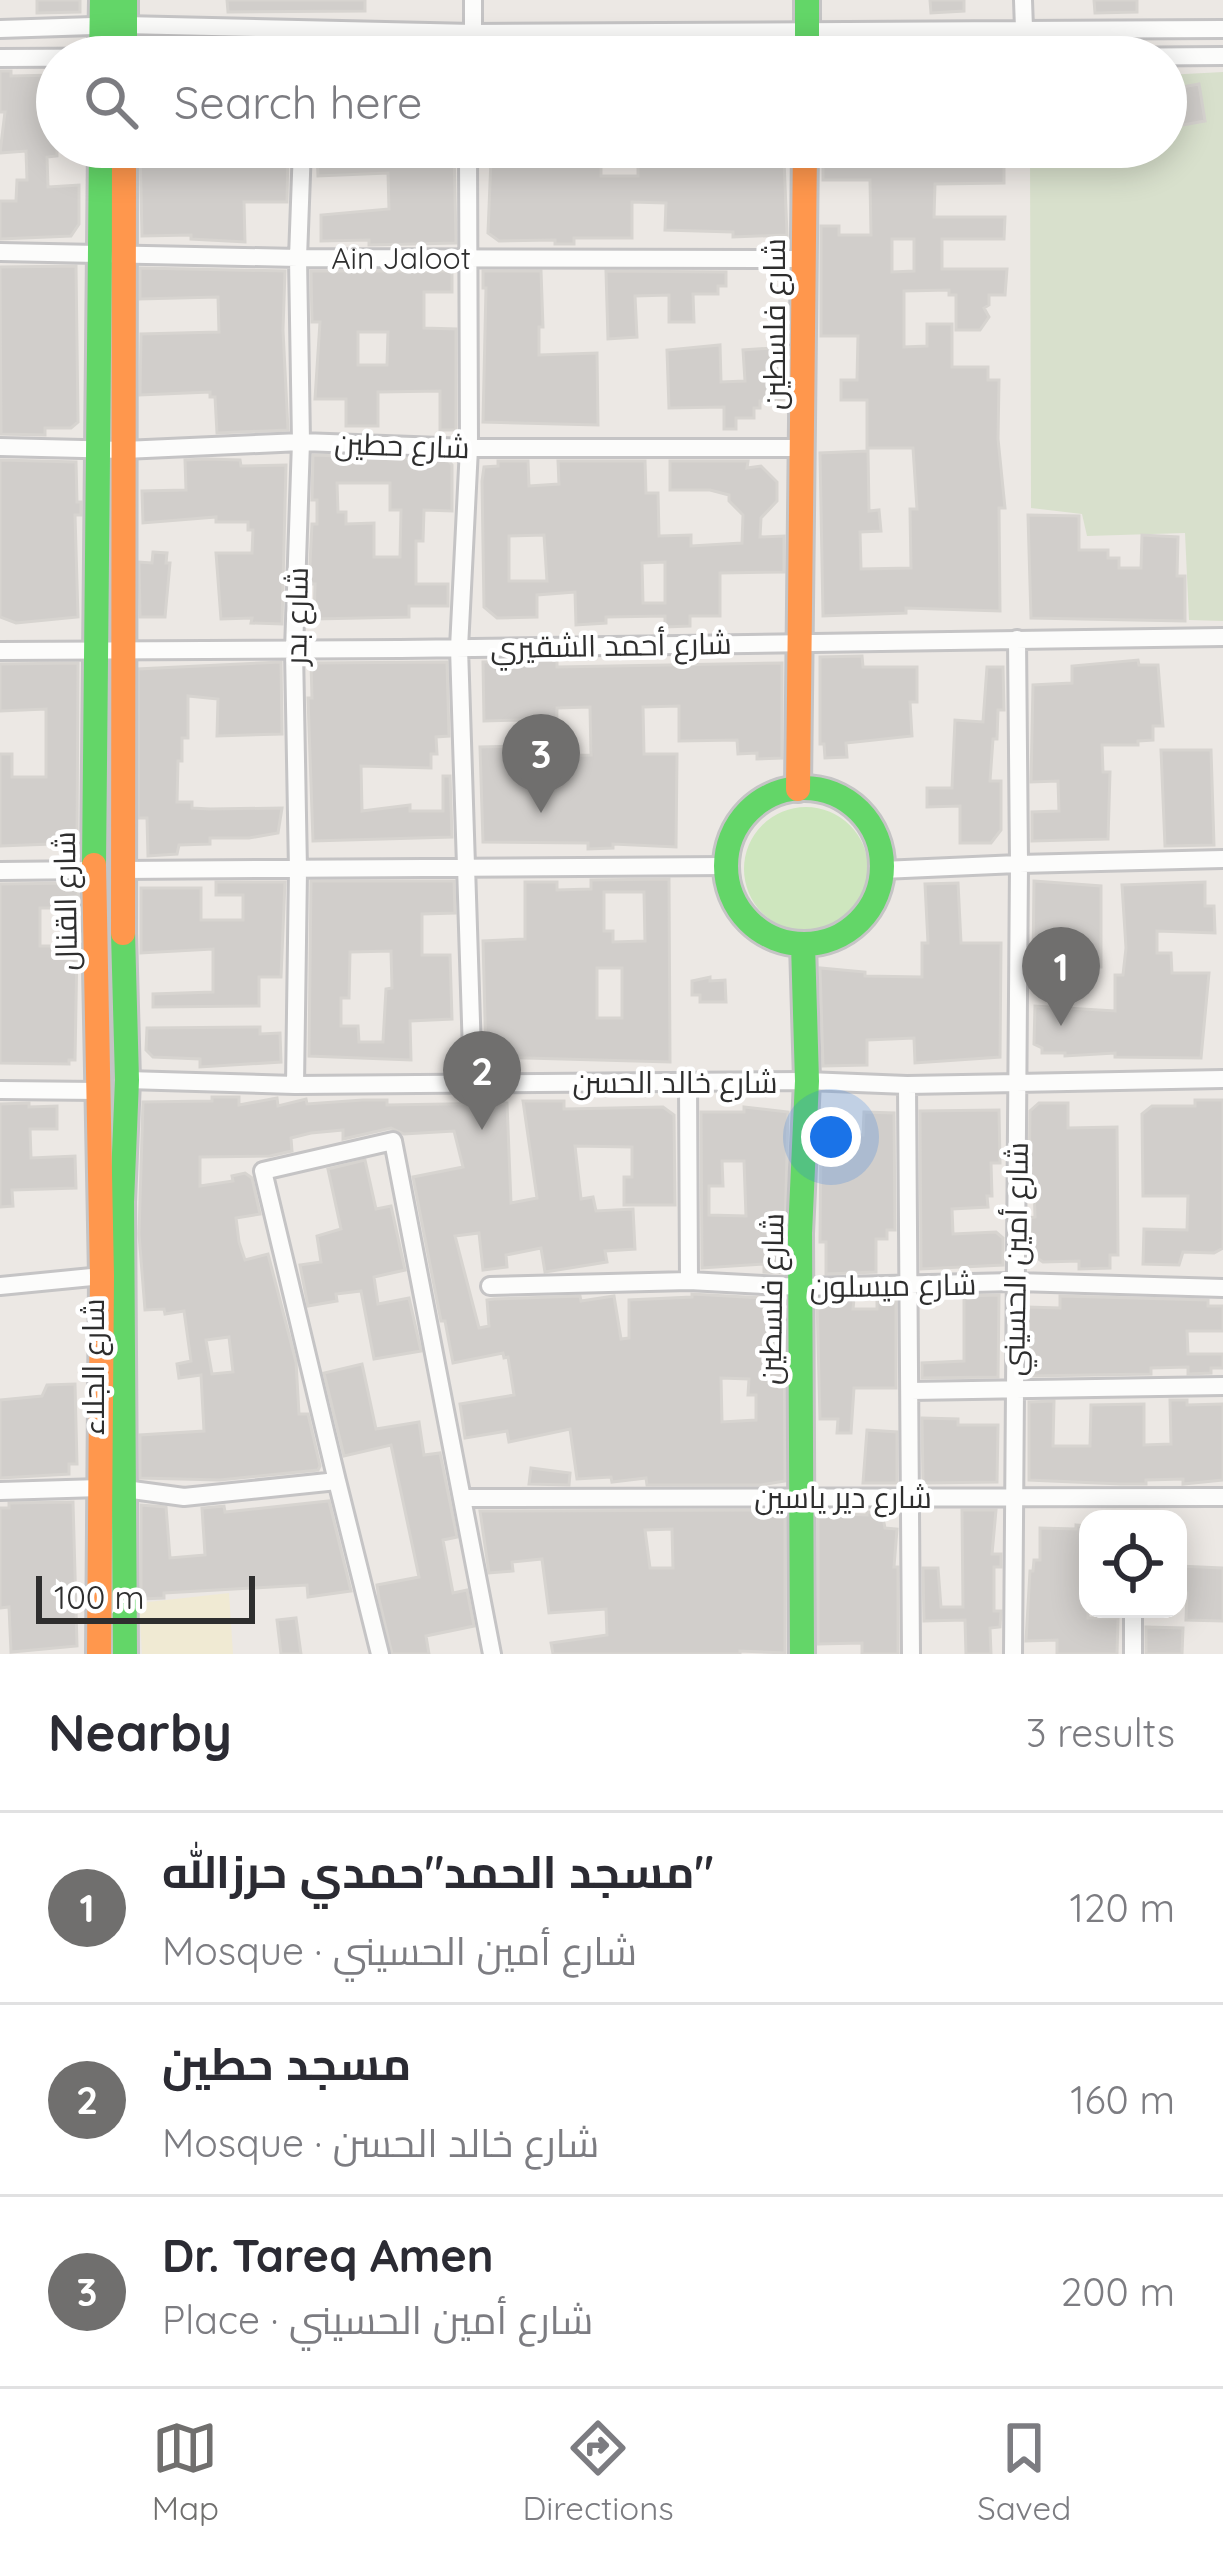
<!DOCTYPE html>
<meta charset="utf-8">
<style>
:root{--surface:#fff;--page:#f7f7f7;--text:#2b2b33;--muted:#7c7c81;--line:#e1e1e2;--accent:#706f6e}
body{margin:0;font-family:Quicksand,Cairo,sans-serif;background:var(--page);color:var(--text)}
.controls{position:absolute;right:36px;bottom:36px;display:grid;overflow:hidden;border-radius:24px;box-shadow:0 6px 30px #0003}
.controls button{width:108px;height:108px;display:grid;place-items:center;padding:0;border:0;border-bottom:3px solid var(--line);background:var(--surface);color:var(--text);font:60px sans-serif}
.scale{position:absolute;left:36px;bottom:30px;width:219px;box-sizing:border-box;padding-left:12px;border:6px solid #2e2e2e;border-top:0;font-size:33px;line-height:42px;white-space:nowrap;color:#2e2e2e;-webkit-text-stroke:9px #fff;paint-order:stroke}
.you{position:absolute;left:831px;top:1137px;width:42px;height:42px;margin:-30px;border:9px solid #fff;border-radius:50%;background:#1a73e8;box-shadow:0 0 0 18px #1a73e833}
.badge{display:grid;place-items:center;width:78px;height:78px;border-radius:50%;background:var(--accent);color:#fff;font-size:39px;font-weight:700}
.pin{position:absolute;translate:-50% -99px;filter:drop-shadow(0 3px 6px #0008)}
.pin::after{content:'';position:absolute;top:63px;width:42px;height:36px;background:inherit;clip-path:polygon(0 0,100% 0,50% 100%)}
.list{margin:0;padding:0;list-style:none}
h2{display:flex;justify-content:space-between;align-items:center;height:156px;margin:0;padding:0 48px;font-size:51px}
h2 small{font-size:39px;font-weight:400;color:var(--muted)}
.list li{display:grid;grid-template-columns:78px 1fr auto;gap:36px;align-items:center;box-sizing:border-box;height:192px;padding:0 48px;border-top:3px solid var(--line)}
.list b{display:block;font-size:45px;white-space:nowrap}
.list p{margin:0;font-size:39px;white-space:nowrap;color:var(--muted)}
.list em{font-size:39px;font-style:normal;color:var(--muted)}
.icon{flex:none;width:66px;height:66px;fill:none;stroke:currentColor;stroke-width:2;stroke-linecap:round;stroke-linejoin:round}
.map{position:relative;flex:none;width:1223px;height:1654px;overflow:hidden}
.search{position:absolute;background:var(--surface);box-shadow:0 6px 30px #0003;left:36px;right:36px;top:36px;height:132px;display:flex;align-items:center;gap:30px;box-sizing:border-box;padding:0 42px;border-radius:66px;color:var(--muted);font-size:45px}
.sheet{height:732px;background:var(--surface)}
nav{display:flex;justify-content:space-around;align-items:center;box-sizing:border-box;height:168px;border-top:3px solid var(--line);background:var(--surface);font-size:33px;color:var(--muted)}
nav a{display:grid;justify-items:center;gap:6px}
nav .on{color:var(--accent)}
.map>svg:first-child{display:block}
.green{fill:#cee6be}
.sand{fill:#f0ead3}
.cemetery{fill:#d8e0cc}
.building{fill:#d1cecb;stroke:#d7d4d0;stroke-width:3;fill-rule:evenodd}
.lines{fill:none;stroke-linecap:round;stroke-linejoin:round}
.street-casing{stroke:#c5c4c5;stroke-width:22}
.fast-casing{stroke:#c5c4c5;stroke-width:30}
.slow-casing{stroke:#c5c4c5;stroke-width:30}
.street{stroke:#fcfcfb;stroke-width:16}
.fast{stroke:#63d668;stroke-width:24}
.slow{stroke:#ff974d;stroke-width:24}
.labels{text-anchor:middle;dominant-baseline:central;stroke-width:9;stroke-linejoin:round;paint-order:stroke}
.street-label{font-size:30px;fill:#2e2e2e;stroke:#fff}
</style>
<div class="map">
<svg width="1223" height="1654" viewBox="0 0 1223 1654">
<rect width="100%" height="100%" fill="#ece8e4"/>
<path class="green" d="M543 147H665V159L543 157Z
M744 869a62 62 0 1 1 124 0a62 62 0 1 1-124 0Z"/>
<path class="sand" d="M229 1593 233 1654H142L139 1603Z"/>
<path class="cemetery" d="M1223 72V621L1189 620 1185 533 1087 536 1082 514 1031 508 1030 147H1166V75Z"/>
<path class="building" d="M37 0H80V12L37 13Z
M227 0H365V11L228 12Z
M930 0H964V11L931 13Z
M1094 0H1137V12L1095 13Z
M0 71H11V76L57 75V156L47 157 48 187 79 185V224L71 236 0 239V201H16L17 180H27L26 151 0 153 5 112H0Z
M1199 84 1205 121 1166 128V90Z
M140 147H288L287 202H244L245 242 191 239V235L142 236Z
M388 147H454L456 243 369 245V240L321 241V215L389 209 388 173 318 176 317 153 388 150Z
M486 147H540V161L601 160V176H638V161L668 162 670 147H685V158H732V147H778V159H784L787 235 733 237V232L665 230 666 203 632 202V238H574V244H555V240L499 241 488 233 491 159H486Z
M823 147H1004V183L935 184 934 217H1005L1004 239H942V269H1007L1005 295H989V305L984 308 989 317 980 330H956V295H949V290L904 291V347L927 346V324H952V367H988V380H999L998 439 1005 508H999L1000 611 906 608V613L823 616 820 453 868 451 869 511 879 510 881 531 860 532 861 569 911 568 910 509H917L913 448H867V400H841V380H857L858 336H821V226H839V235H871L870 180H823ZM892 239H914V271L892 272Z
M76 266 78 422 71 428H45V435L1 434 0 267Z
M140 268 285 271 283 330 288 430 217 433 215 397H210V392L140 395 141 334 219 332 218 297 140 299Z
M311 271H452V292H424V328L456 329V430H440V391L378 392V426H346V399H315L320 322H312ZM358 332H388L387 365H358Z
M483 271H541L543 327H539V355L597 353 598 425 483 422 486 288H483Z
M606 271 726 272V286H718V294H693L694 322H669V295L635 296 637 337 608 339Z
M720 345 721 382 745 381 743 350 786 347V399L760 401V408H754V418H736V429H724V407L669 408 667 350Z
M313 455 448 460 452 465V511L424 510 423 541H416V584H448V606H409V617L314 619 315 584H309L312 524H317V500H312ZM337 483H390V510H401L400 557H374V523L346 524V512H338Z
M207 459 240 460 241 466 286 465 282 624 251 623 252 618 221 619 216 553H252L253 530H248V522H216V517L143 523 142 491 186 490 185 460Z
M0 460 76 462 77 502H81V515H75L78 617 16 623 0 617Z
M498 461H528L529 486 559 484 558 461H645L646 493H658L659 536 691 535V546L742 543 743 515 729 501V495L710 490H670V461H748L747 468 761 466 777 482V501L761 518 760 537 784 536V572L720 573V616H690V626L665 627V616L606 617V623L576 625 575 592 537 595V617L497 618 484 607 482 481 484 467 498 466ZM544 535 547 581H509V536ZM665 562V603H643L642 563Z
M1028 515 1079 516V550H1108V558H1119V568H1141L1142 535 1178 537 1177 576H1185V621L1031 618Z
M153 552 167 553 166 563H170L165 617H140L139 562 152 563Z
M862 656 863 667H917V702H910L912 736 846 743 847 757 825 758 824 744H820V657Z
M557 660V667L782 663V758L757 759V753L738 754 737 740 679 741V706L643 707 644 754H677L676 847 613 844V848L588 849V843L483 842 480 747 519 746 520 720 484 721 483 662ZM590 707 591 755 556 756 557 708Z
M1138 660 1139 665H1158L1163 726H1153V740L1138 741V745H1102L1103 772H1110L1108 839 1032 841V812L1059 811 1058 781 1031 782 1033 685 1072 683V666Z
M281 662 282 734 217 736 218 699 188 696V738H182V761H178L177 802H192V808L210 809 282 808 278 833 249 838H210V844L179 845 177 854 148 856 147 818H138V669Z
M447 662 449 736 436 737 437 754H431V768L361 766 362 811 410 805V811H443V776H450L452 837 313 841 308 698H312L311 663Z
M78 663 77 843 0 846V754H12V777H46V709L0 711V664Z
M987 667H1003L1004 710H998L997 739H993L990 781H1001V830L991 843H960V806L927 807V788H952L955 720 983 722Z
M1161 750H1211L1214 845 1165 846Z
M669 879 670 1062 486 1057 483 941 525 939V882H557V890L591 889V880ZM604 892H644L645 941 613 942V931H604ZM597 968H622V1018H597Z
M311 881H454L455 913 422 914V955H450L452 1019 410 1021 411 1060 309 1056ZM391 951 392 988 386 989 383 1042H359L358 1026H341V998H349L350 952Z
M1034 881 1101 886V967L1033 966Z
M216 882H285L281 977H259V1006L153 1007V994L213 992V949L141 953V888H201V920H243V895H216Z
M1205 882V906H1214L1215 933 1157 931V953H1171L1172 973H1209L1201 1058 1115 1057V1053L1065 1056V1053H1042V1048L1034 1044 1035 1006 1115 1011V975H1123L1126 948 1122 885Z
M78 883V908H40V946H77L75 1060H69V1064L0 1063V884Z
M958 883 961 943H1001L1000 1057 915 1063 914 1038 867 1040V1065L823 1066 820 968 865 972V976L922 977V943H928L925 884Z
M710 977V981L725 980 726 1002H700V995H692V981Z
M260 1027V1034L280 1033 281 1062 200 1067V1059L153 1057 146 1050 147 1028Z
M212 1097H239V1105L277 1098 278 1106 306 1099 307 1104 363 1100H387V1105L507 1103 511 1203 537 1198 523 1101H564V1109L663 1107 674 1115 675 1205H624V1177H632V1147L575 1146 581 1199 593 1197 596 1211 633 1209 635 1249 605 1251 607 1262 545 1272 541 1248 506 1255 507 1267 483 1270 479 1233 455 1236 479 1328 489 1326 487 1300 494 1299 580 1296 581 1301 614 1296 621 1339 629 1338V1300L692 1297V1294L763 1298V1303H784L785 1481 761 1485H647L646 1478 612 1482 611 1477 577 1479 570 1429 509 1442 507 1431 465 1438 460 1404 514 1395 508 1357 504 1358 503 1353 453 1363 445 1321H441L413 1177 463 1167 454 1131 404 1134 391 1128 343 1139V1130L311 1133 291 1138 292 1151 270 1156 200 1157V1186L233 1181 232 1176 245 1173 252 1178 260 1214 236 1218 239 1242 245 1260 268 1254 296 1362 299 1414H308L320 1466 318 1470 220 1480 140 1478V1435L204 1431 201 1375 179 1378 177 1364 191 1361 184 1311 165 1314 164 1309 145 1310 139 1234 143 1102 212 1101ZM229 1337 233 1372 212 1374 206 1340ZM721 1378 749 1379 748 1395H756V1420L722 1422Z
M1195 1100H1223V1248L1214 1253 1183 1252 1179 1265 1143 1264 1144 1229 1187 1230 1188 1196H1143L1142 1114 1152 1106H1195Z
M29 1103V1107L57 1106V1129H30L31 1158 75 1156 76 1188 12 1190 13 1206 0 1207V1104Z
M1039 1103H1068V1128L1117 1127 1118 1255H1110V1268L1079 1269V1261L1043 1262 1031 1254 1029 1218 1035 1217 1034 1184H1029L1030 1111Z
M744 1107 788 1112 784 1273 764 1272V1264L702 1268 701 1112H744ZM722 1161H744L746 1216 709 1215V1186H723Z
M999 1110 1000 1163H991L992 1196H987L988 1207 952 1209 953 1234 996 1232 1003 1238V1265L921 1269 920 1111Z
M864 1112 894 1113 895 1230H887V1239H876V1272L826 1274V1242H820L821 1134 863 1135Z
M365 1160 376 1209 391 1206 405 1270 374 1277 378 1304 409 1298 421 1351 374 1359 361 1291 336 1294 337 1301 308 1306 300 1265 321 1262 317 1236 341 1229 328 1169Z
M999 1295 998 1377 922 1378V1363L964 1361V1296Z
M1060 1296 1208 1300V1306H1223V1331H1187L1188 1354H1223V1368H1211V1373L1188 1374V1367L1151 1368V1374L1028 1376V1307L1060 1308Z
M877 1298H896V1388H854L851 1433H837L838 1419H820L817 1299H854L853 1309H877Z
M362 1364 376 1429 419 1422 424 1455 440 1453 457 1537 443 1540 453 1593 467 1590 474 1626 426 1636 429 1654H392L379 1599 377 1585 419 1577 391 1445 344 1456 324 1373Z
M75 1384 77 1464H69V1474L0 1478V1400L42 1396 47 1385Z
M1170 1400H1187V1405L1223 1404V1480L1183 1484V1479L1146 1480V1484H1121L1029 1480V1402L1054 1401 1053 1446H1090L1091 1405 1144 1404V1445L1171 1444Z
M922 1418 958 1419V1425H998L997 1482 923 1483Z
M867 1430 897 1432V1483H863Z
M531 1468 570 1473 569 1485 529 1484Z
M329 1501 351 1591 308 1597 307 1585 164 1593V1598L141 1599V1505L166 1507 170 1558 205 1555 202 1508 224 1506 225 1512Z
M73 1502 77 1646 11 1652 9 1607 0 1608V1508H9V1503Z
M785 1510V1653L740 1651V1654H553L551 1643 607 1635 606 1609 549 1613 542 1559 512 1562 513 1571 489 1573 480 1511ZM672 1529 673 1568H650L645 1530Z
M962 1510H996L992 1554H1001V1567H994V1611H1001L1000 1627 990 1628 991 1654H966L965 1620 924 1621 923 1568H938L941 1607H963Z
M867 1512 882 1513 885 1528 897 1529 894 1567H898V1654H862V1643L818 1644V1513L867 1515Z
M1076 1525 1088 1526V1618H1118L1117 1654H1057V1640L1026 1641 1030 1571H1033L1034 1560H1040V1528L1076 1529Z
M1178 1566 1223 1568V1621L1186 1620 1187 1593H1178Z
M296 1618 301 1654H281L277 1620Z
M1146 1627 1183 1628 1182 1654H1146Z"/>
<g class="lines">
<defs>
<path id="street" d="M473 0V33
M1023 0 1024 29
M0 29 124 25 473 33 1223 29
M1085 57 1223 56
M0 58 203 57
M468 147 469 448 459 648 473 1084
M0 252 298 258 803 259
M0 447 124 450 301 442 469 448H805
M0 651 400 649 1223 637
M121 870 726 866
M882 870 1019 864 1017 639
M0 871 94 870
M127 1080 295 1085 807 1081 907 1085 1223 1079
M688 1082 689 1281
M295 1085 298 870 294 650 301 442 298 258 302 147
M907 1085 911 1654
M0 1090 98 1091
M0 1286 102 1276
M490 1286 689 1281 801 1287 1014 1282 1223 1288
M911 1391 1223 1386
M337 1481 263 1171 393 1141 492 1654
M125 1489 184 1497 337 1481 380 1654
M0 1491 100 1488
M464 1498 1223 1497
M1013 1654 1019 864 1223 859
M1133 1654V1609"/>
<path id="fast" d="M125 0V57
M807 0V57
M101 57 102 0
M726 866a78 78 0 1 1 156 0a78 78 0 1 1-156 0Z
M94 865 101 147
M123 933 127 1080 122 1202 125 1654
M802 1654 800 1233 807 1081 803 944"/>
<path id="slow" d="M798 789 805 147
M94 865 102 1276 99 1654
M123 933 124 147"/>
</defs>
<use href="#street" class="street-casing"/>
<use href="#fast" class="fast-casing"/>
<use href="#slow" class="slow-casing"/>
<use href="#street" class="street"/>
<use href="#fast" class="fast"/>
<use href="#slow" class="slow"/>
</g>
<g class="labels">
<g class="street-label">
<text x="401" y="258">Ain Jaloot</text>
<text transform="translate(774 324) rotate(-90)">شارع فلسطين</text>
<text transform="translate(402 445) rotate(2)">شارع حطين</text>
<text transform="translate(296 616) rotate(-89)">شارع بدر</text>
<text transform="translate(611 645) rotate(-1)">شارع أحمد الشقيري</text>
<text transform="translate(65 901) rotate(-91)">شارع القنال</text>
<text x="675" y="1082">شارع خالد الحسن</text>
<text transform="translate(1015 1259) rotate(-89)">شارع أمين الحسيني</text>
<text transform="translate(893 1285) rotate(-1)">شارع ميسلون</text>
<text transform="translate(771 1299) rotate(-89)">شارع فلسطين</text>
<text transform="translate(93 1367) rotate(-90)">شارع الجلاء</text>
<text x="843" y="1497">شارع دير ياسين</text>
</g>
</g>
</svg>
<div class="controls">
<button><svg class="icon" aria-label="locate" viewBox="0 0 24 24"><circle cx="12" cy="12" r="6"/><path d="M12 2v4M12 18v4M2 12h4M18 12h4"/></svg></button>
</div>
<div class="scale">100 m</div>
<div class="you"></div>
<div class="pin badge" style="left:1061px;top:1026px">1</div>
<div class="pin badge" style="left:482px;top:1130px">2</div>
<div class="pin badge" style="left:541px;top:813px">3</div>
<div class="search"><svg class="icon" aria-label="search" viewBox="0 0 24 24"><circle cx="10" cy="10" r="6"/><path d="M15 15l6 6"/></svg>Search here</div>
</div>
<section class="sheet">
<h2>Nearby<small>3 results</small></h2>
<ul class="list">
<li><span class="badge">1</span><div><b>مسجد الحمد&quot;حمدي حرزالله&quot;</b><p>Mosque · شارع أمين الحسيني</p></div><em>120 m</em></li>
<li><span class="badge">2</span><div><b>مسجد حطين</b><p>Mosque · شارع خالد الحسن</p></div><em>160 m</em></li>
<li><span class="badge">3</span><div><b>Dr. Tareq Amen</b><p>Place · شارع أمين الحسيني</p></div><em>200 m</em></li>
</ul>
</section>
<nav>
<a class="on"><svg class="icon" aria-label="map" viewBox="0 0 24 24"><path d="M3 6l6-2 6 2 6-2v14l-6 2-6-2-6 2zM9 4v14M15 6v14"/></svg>Map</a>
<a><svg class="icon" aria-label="directions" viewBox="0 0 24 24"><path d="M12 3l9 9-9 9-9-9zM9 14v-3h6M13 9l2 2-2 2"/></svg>Directions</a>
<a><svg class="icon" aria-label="saved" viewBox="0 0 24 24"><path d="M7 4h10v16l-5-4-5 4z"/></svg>Saved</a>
</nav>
